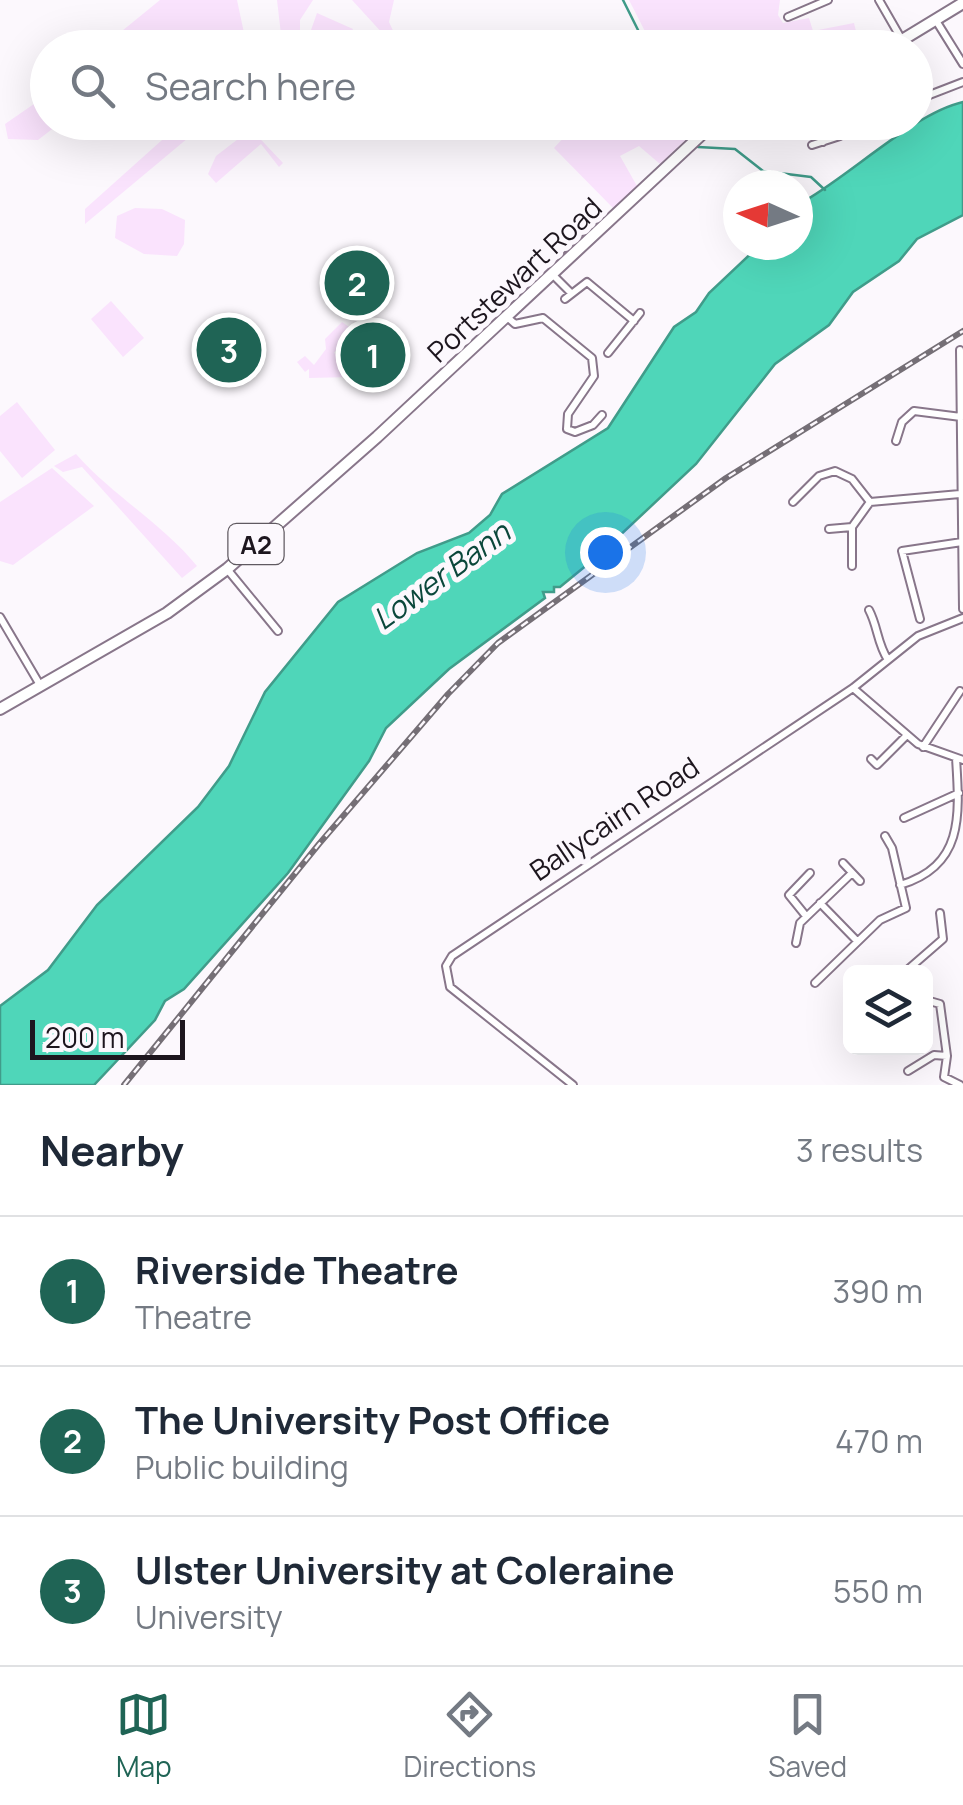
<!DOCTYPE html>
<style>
:root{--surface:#fff;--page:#f2f2f3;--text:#1f2937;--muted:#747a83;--line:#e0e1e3;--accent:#1f6455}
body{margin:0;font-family:Manrope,sans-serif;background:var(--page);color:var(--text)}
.controls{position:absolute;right:30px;bottom:30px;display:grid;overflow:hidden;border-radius:15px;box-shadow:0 10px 40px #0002}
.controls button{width:90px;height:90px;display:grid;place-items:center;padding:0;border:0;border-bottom:2px solid var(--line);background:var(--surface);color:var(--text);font:50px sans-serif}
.compass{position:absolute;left:723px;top:170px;width:90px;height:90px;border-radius:50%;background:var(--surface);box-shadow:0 10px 40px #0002;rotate:273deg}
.scale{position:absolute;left:30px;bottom:25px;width:155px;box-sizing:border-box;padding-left:10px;border:5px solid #1d161e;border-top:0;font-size:28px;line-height:35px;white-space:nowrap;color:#1d161e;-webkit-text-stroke:8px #fcf8fd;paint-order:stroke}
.you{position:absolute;left:605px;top:552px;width:35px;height:35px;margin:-25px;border:8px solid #fff;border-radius:50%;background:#1a73e8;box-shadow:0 0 0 15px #1a73e833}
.badge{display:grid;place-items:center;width:65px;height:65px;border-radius:50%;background:var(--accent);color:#fff;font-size:32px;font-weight:700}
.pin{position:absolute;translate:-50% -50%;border:5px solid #fff;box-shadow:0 2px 10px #0006}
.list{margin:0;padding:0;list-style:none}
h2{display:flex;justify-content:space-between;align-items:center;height:130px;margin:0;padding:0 40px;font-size:42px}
h2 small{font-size:32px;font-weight:400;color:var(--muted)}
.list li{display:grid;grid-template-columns:65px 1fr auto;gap:30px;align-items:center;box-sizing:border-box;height:150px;padding:0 40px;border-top:2px solid var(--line)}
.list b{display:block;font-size:38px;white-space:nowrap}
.list p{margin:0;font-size:32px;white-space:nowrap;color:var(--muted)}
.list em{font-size:32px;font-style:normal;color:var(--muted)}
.icon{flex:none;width:55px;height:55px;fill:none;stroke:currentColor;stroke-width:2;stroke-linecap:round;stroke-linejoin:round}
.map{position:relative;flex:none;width:963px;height:1085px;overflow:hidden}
.search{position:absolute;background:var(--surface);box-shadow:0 10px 40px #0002;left:30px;right:30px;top:30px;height:110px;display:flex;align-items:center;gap:25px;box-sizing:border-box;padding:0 35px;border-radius:55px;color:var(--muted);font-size:38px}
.sheet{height:580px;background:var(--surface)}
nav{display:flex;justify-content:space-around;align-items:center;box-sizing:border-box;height:140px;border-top:2px solid var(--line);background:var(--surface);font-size:28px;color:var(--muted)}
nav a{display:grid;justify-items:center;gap:5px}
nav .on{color:var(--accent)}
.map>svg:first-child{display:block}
.green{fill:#fae3fd}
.water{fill:#4fd6b9;stroke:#409c8a;stroke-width:2.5}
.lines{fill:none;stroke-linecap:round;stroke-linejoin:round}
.stream{stroke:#409c8a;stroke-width:2.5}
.minor-casing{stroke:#88768a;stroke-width:10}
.primary-casing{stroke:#88768a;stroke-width:14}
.minor{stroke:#fff;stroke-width:6}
.primary{stroke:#fff;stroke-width:10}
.rail-casing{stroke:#756f76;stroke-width:6}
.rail{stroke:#fcf8fd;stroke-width:2.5;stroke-dasharray:8;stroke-linecap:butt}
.labels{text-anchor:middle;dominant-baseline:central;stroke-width:10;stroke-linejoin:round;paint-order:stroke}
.shield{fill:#fcf8fd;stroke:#605a61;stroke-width:2.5}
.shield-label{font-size:25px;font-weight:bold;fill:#1d161e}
.street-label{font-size:28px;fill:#1d161e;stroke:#fcf8fd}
.water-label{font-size:30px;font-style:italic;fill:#0b473b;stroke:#fcf8fd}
</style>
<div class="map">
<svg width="963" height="1085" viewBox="0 0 963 1085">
<rect width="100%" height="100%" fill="#fcf8fd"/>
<path class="green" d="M160 0H237L247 47H117L125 42 122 31Z
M277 0H313L300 20V47L282 43Z
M352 0H394L389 22 395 35 413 33 418 46 395 47Z
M629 0H780L778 15 783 23 809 18 813 31 854 23 860 47H815L797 41 791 48 653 47Z
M317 13 353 29 343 47H308L319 35 310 33Z
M47 95 48 122 60 123 38 140 8 139 5 124Z
M578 122 690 123 696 130 660 164 639 146 620 156 637 186 614 209 554 148Z
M181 123H206L85 224V209Z
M251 129 283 163 279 167 261 144 216 183 208 174 216 156Z
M135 208 162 209 185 220 184 244 177 256 144 254 115 238 117 216Z
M111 301 144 338 123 357 91 319Z
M342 322 352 329 334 353 360 365 352 377 309 378V369L305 372 297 362 305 356 314 365 326 349 325 339Z
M17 402 55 450 22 478 0 451V416Z
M76 454C113 496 162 523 197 566L182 578 82 467 63 472 54 466Z
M52 468 94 506 13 565 0 561V502Z"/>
<path class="water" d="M963 102V215L917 239 899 261 853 292 829 325 775 364 696 464 599 555 560 587H554V592H543L545 598 449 669 386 728 369 761 288 873 184 989 165 1001 155 1020 94 1085H0V1006L48 970 97 905 198 807 229 766 265 692 338 602 417 553 469 533 490 515 502 494 608 428 674 327 696 312 709 293 760 245H798V208L806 200C854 172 915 113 963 102Z"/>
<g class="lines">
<path class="stream" d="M623 0 647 48
M664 122 683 135
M698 147 735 149 763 171 811 177 825 190"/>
<defs>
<path id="minor" d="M879 0 902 40
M788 17 828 0
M935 19 963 64
M919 99 963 82
M815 122 823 142
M812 145 840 136
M560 251 599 214
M553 275 571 293
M565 299 587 282 634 321
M507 317 515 324 543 318 592 358 594 376 568 414 567 429 575 432 593 425 602 415
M960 350 963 609
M608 353 640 313
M896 441 902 422 914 411 961 417
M793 502 819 476 835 471 852 479 870 502
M829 529 852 527
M852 566V527L870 502 960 494
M227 569 278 631
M869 610C878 627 877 643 888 660
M0 617 40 685
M920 619 902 551 962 542
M853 688 918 744 963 760
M923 747 960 691
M871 759 877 765 906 736
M904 818 959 793
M843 863 860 881
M900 885C963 866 960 818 956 758
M820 903 857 941
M806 916 789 895 810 873
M796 943 800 923 852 873
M905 972 943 939 940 913
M815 983 880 920 906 908 892 848 885 836
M926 1000 940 1004 947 1056 944 1077 960 1085
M908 1071 934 1055 947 1056
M573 1085 450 987 446 966 452 956 853 688 918 636 963 618"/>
<path id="primary" d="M889 48 963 3
M0 709 167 613 227 569 377 437 715 122"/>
</defs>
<use href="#minor" class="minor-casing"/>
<use href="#primary" class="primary-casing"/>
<use href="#minor" class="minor"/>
<use href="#primary" class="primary"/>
<defs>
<path id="rail" d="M124 1085 319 844 448 694 498 643 726 478 963 331"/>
</defs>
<use href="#rail" class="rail-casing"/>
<use href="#rail" class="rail"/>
</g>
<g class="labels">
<rect class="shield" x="228.5" y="524" width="55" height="40" rx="8"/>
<g class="shield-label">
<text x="256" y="544">A2</text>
</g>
<g class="street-label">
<text transform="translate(514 279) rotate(-43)">Portstewart Road</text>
<text transform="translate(614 818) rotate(-34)">Ballycairn Road</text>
</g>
<g class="water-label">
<text transform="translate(441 575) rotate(-36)">Lower Bann</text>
</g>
</g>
</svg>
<div class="controls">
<button><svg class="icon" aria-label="layers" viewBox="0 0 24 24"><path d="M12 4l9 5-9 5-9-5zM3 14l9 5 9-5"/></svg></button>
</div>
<svg class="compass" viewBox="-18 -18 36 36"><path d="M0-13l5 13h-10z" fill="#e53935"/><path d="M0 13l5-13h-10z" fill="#747a83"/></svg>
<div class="scale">200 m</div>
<div class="you"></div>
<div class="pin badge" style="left:373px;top:355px">1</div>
<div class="pin badge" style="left:357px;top:283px">2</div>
<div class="pin badge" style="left:229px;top:350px">3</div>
<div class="search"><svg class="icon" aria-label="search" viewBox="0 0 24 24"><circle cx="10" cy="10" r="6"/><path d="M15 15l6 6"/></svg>Search here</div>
</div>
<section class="sheet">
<h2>Nearby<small>3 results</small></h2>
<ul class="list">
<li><span class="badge">1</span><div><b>Riverside Theatre</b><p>Theatre</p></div><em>390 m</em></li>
<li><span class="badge">2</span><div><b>The University Post Office</b><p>Public building</p></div><em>470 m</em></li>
<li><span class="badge">3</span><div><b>Ulster University at Coleraine</b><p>University</p></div><em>550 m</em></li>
</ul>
</section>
<nav>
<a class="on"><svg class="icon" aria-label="map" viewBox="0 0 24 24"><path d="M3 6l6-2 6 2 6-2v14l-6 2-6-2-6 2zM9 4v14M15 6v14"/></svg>Map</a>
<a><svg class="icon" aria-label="directions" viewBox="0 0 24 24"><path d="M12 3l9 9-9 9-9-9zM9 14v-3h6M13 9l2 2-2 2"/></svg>Directions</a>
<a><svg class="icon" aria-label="saved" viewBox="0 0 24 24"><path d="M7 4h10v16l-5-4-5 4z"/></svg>Saved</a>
</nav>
